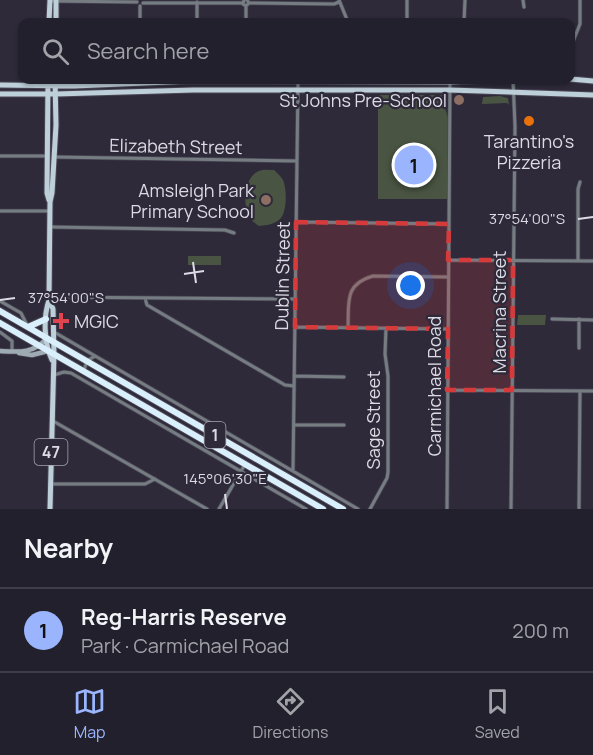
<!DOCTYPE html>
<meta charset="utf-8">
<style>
:root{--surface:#22202c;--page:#2a2834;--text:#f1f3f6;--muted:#a2a3a9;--line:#3f3e48;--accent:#9ab5fd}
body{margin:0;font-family:Manrope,sans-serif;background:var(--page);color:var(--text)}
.you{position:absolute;left:411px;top:286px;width:21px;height:21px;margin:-15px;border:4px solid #fff;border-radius:50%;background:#1a73e8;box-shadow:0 0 0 9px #1a73e833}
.badge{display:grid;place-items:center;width:39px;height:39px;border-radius:50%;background:var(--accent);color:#111;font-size:20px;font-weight:700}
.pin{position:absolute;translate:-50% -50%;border:3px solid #fff;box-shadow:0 2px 6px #0006}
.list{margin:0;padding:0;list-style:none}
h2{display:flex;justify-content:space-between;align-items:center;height:78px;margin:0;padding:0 24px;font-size:26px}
h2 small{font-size:20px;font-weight:400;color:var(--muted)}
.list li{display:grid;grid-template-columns:39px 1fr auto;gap:18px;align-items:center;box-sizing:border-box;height:84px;padding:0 24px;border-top:2px solid var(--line)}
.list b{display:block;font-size:22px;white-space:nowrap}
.list p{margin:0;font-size:20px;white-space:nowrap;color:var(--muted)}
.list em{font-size:20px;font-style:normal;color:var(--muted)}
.icon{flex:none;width:33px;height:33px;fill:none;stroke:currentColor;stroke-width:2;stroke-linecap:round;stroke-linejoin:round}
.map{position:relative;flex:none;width:593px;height:509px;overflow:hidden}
.search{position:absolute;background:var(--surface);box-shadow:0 2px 4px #0004;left:18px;right:18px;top:18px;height:66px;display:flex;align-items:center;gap:15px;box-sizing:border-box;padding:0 21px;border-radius:12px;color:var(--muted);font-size:22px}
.sheet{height:162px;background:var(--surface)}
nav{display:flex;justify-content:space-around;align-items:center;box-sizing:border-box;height:84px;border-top:2px solid var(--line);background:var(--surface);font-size:16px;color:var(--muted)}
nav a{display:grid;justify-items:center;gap:3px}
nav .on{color:var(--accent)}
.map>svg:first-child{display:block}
.green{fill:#495442}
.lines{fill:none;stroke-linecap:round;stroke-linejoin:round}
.street-casing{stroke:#4a4655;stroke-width:4.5}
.secondary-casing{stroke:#4a4655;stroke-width:6}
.primary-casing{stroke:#4a4655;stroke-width:7}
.highway-casing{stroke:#4a4655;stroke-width:8}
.street{stroke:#757d82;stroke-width:3}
.secondary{stroke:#9eabb3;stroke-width:4.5}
.primary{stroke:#bdcfd9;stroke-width:5}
.highway{stroke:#d9effb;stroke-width:6}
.marked{fill:#d73a3b;fill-opacity:0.2;stroke:#d73a3b;stroke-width:4.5;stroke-dasharray:12 8;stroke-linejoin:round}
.ticks{fill:none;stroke:#dcdae4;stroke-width:2}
.education-dot{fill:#8d6e63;stroke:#2e2a3a;stroke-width:2}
.food-dot{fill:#e8710a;stroke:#2e2a3a;stroke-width:2}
.health-dot{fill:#e0444e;stroke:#2e2a3a;stroke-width:2}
.labels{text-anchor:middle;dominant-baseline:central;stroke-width:4.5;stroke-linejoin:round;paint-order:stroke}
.shield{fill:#2e2a3a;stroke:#a8a5b1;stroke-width:1.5}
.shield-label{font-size:16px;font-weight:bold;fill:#dcdae4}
.poi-label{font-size:18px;fill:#dcdae4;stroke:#2e2a3a;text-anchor:end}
.street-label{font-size:18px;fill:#dcdae4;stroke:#2e2a3a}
.ticks-label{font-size:15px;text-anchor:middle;fill:#dcdae4;stroke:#2e2a3a;stroke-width:4.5;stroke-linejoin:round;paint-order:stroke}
</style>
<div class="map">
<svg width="593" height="509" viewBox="0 0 593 509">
<rect width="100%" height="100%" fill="#2e2a3a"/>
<path class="green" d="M378 95H444L443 102 450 124 449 199H378Z
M500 96 508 98 509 105 507 103 482 104 483 97Z
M274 170C277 173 281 176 283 180 287 189 287 210 281 218 275 225 266 225 259 226 256 224 253 222 251 219 242 208 243 177 259 171 263 169 269 170 274 170Z
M188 256H221V265H188Z
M518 315H546L545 325H517Z"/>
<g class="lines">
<defs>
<path id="street" d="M244 0 243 4 246 6 249 3 247 0
M339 0 348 22
M523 0 524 7
M50 1 137 2
M197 2V22
M143 3H243
M249 3 334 4 339 2
M140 6V22
M246 22V6
M407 22V0
M464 22 465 0
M570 49 580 24V0
M0 156H46
M54 157 297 161
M0 211H49
M296 222 449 224
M51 227 225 230 234 233
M448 260 593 261
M578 260V189L580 182
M49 297 295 299
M145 298 147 305 285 385 294 386
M0 301 21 313 28 327
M552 319 593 320
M579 319V348
M295 327 448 329
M348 327C349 303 344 284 373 276L448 277
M0 332 12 341V351
M54 332 358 509
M84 370 87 361 95 356
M54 375 64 372 71 373 306 509
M294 376 344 377
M447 390 593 391
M53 421 207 509
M294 425H344
M293 471 298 82
M50 484H145L155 479
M579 508 580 391
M219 509 244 466
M370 509 387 478 388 472V376L385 354 386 328
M447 509 450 82
M511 509 515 126 513 80"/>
<path id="secondary" d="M0 351C18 352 34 354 47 338
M19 353 32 355 48 351"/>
<path id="primary" d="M56 0V22
M49 22 50 0
M570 79 593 81
M48 80 47 193 49 200
M0 85 74 86 192 81 450 82 492 80
M0 94H56L193 90H450L593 95
M49 300 53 309 54 354 50 509
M52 360C44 343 43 318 49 300L50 202 52 193 56 125 55 80"/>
<path id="highway" d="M0 311 343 509
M0 323 323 509
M28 327 46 319"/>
</defs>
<use href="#street" class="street-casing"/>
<use href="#secondary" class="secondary-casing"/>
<use href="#primary" class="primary-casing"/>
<use href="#highway" class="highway-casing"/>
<use href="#street" class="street"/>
<use href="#secondary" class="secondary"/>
<use href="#primary" class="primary"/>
<use href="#highway" class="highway"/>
</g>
<path class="marked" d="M296 222 449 224 448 260H513L512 390H447L448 329 295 327Z"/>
<path class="ticks" d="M578 219 593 217M193 262 196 283M184 274 204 271M0 300 15 298M225 494 227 509"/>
<g class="education-dot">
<circle cx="459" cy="100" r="6"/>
<circle cx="266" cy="200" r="6"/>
</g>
<circle class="food-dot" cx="529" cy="121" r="6"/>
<path class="health-dot" d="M58 312h6v6h6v6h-6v6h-6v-6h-6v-6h6z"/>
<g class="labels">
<g class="shield">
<rect x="204.5" y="422" width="21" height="26" rx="4.5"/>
<rect x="34.5" y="439" width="33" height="26" rx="4.5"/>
</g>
<g class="shield-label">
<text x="215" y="435">1</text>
<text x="51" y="452">47</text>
</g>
<g class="poi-label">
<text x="447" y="100">St Johns Pre-School</text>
<text x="529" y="141" text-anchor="middle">Tarantino's<tspan x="529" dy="21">Pizzeria</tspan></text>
<text x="254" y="190">Amsleigh Park<tspan x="254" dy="21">Primary School</tspan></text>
<text x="74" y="321" text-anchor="start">MGIC</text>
</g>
<g class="street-label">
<text transform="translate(176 146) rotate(1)">Elizabeth Street</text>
<text transform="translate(282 276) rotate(-89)">Dublin Street</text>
<text transform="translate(499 312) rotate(-90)">Macrina Street</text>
<text transform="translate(434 386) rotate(-90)">Carmichael Road</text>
<text transform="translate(373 420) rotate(-90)">Sage Street</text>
</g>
</g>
<g class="ticks-label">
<text x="527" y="224">37°54'00"S</text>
<text x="66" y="303">37°54'00"S</text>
<text x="225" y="484">145°06'30"E</text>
</g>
</svg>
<div class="you"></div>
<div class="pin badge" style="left:414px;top:165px">1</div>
<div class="search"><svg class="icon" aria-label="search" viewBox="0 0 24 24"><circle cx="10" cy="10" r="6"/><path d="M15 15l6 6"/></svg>Search here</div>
</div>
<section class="sheet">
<h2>Nearby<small></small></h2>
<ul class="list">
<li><span class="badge">1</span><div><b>Reg-Harris Reserve</b><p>Park · Carmichael Road</p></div><em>200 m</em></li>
</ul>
</section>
<nav>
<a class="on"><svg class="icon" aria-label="map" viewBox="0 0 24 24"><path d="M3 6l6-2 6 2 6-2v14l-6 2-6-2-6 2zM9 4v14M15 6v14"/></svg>Map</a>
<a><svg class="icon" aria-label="directions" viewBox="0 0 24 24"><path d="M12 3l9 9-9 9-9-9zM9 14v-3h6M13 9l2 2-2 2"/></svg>Directions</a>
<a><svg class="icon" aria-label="saved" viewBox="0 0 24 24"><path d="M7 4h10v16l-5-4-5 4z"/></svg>Saved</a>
</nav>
